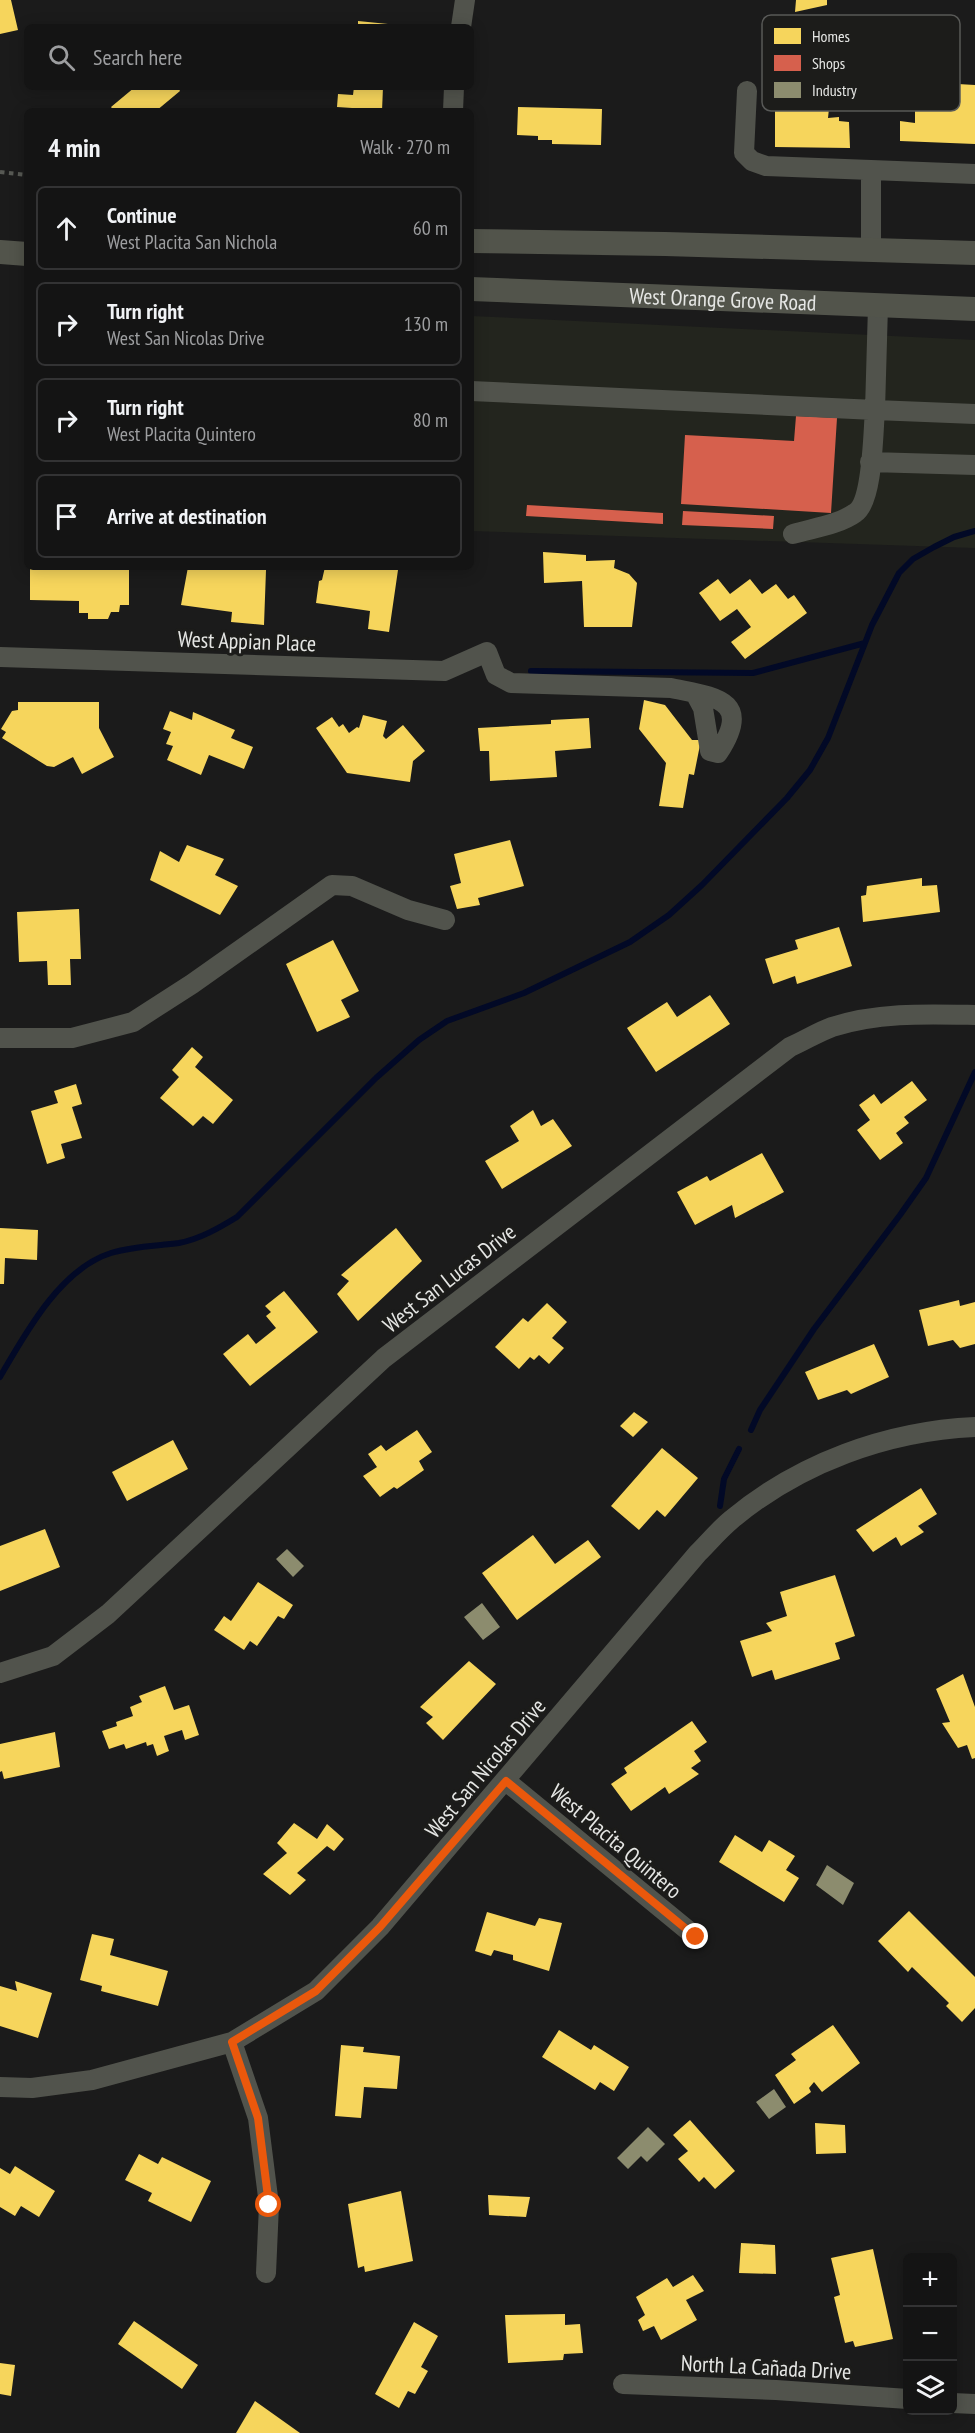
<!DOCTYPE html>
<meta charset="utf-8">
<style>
:root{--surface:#141414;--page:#212122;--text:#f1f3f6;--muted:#9d9ea0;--line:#333334}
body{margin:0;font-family:"PT Sans Narrow",sans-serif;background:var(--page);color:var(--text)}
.controls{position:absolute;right:18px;bottom:18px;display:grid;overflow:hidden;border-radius:9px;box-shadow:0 3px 15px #0003}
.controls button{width:54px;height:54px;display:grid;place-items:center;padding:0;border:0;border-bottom:2px solid var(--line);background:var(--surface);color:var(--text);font:30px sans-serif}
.stop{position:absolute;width:18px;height:18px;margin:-14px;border:4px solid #ea580c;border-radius:50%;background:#fff}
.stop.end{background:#ea580c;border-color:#fff;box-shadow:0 2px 6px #0008}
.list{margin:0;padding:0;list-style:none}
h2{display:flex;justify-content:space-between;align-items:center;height:78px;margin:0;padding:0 24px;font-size:26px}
h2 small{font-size:20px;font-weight:400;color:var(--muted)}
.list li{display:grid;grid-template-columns:39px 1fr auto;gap:18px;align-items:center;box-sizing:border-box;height:84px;margin:0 12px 12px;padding:0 12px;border:2px solid var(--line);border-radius:9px}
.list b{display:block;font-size:22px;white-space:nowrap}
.list p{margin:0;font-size:20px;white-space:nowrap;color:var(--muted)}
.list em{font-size:20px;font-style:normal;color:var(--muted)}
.icon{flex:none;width:33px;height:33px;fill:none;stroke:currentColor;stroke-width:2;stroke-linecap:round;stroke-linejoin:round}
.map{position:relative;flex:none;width:975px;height:2433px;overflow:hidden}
.search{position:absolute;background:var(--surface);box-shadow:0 3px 15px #0003;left:24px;top:24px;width:450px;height:66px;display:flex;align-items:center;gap:15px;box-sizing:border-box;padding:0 21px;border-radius:9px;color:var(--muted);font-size:22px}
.panel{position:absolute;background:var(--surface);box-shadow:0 3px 15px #0003;left:24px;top:108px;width:450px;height:462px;border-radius:9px}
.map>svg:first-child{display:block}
.built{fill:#23251e}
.homes{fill:#f6d55c}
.shops{fill:#d6604d}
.industry{fill:#8c8c6e}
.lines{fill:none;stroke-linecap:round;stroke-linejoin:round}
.stream{stroke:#020926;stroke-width:6}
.path{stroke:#575954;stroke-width:4;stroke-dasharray:4.5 4.5;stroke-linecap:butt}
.minor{stroke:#51534c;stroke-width:20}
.major{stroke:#52544b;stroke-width:24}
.route{stroke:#ea580c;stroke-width:8}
.labels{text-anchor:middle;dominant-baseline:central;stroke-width:6;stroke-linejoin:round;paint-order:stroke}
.street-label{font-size:22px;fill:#e5e6e4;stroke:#1c1c1a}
.key{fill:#1c1c1a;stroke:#585957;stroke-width:1.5}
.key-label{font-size:16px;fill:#e5e6e4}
</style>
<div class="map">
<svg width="975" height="2433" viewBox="0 0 975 2433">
<rect width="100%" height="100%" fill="#1b1b1b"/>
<path class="built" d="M471 316 975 340V548L471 531Z"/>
<path class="homes" d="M0 0H11L18 30 0 34Z
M796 0H827V5L795 12Z
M358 21 388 24V27H358Z
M859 74 854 94 840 92 841 98 830 99 828 118 839 117V121L849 122 850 148 775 147V76Z
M906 81 975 85V144L900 141V121L915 123V101L905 100Z
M135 87H178L180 91 156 111H114L111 107Z
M354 87H383L382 111H352V108L337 107 338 94 353 95Z
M518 107 602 109 601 145 552 144V140H538V136L517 135Z
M543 552 586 555V561L615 560 614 568 629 574 637 583 632 627H584L582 581 544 583Z
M30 567H129V605H120L119 612H111L108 619H88V613H79V601L30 600Z
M188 567H244L266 570 264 625 231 622 232 612 181 605Z
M325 567H379L398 570 389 632 368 629 370 611 316 603 319 581 322 580Z
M718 579 730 594 750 579 762 594 776 584 788 599 794 595 807 613 745 659 731 642 751 627 737 609 720 621 699 593Z
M644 700 665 705 692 740H701L694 775 689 774 683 808 659 806 666 763 639 729Z
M18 702H99V728L114 757 82 774 73 757 54 767 47 766 2 738 6 732 1 729 12 711 18 710Z
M170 711 192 720 193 712 235 730 231 738 253 747 244 769 209 755 201 775 167 760 173 746 166 744 171 732 163 729Z
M363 715 387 721 383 736 386 739 403 725 425 751 413 761 410 782 347 773 316 728 332 717 339 727 343 724 349 733 357 727 359 728Z
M589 718 591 748 555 751 557 777 490 781 489 751H480L478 728 551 724V720Z
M510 840 524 886 478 898 480 905 457 909 450 886 461 883 454 854Z
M187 845 224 859 215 875 238 886 220 915 150 880 160 851 179 862Z
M922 878V886L937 885 940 912 863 922 861 896 866 895 867 886Z
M79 909 81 959H70L71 985H48L47 961 19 962 17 912Z
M839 927 852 966 797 984 795 976 773 984 765 959 798 949 795 940Z
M333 940 359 991 341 1000 350 1017 317 1032 286 964Z
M710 995 730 1024 656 1072 627 1028 667 1002 677 1017Z
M192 1047 203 1057 195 1067 233 1100 213 1124 203 1116 193 1126 160 1098 179 1077 172 1070Z
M912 1081 927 1100 904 1117 909 1123 896 1133 903 1143 880 1160 857 1130 870 1120 859 1105 874 1094 881 1104Z
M76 1084 82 1104 72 1107 82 1138 61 1144 65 1158 47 1164 31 1111 58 1103 54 1091Z
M533 1110 541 1126 553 1119 572 1146 502 1189 485 1161 519 1141 510 1126Z
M762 1153 784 1192 735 1218 732 1205 695 1225 677 1192 707 1176 710 1181Z
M0 1228 38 1230 37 1260 5 1258 4 1284H0Z
M396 1228 422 1261 358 1321 337 1294 349 1281 341 1275Z
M284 1291 318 1332 250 1386 223 1354 248 1334 256 1344 276 1328 266 1316 271 1312 265 1306Z
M959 1300 960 1306 975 1302V1344L960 1348 953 1340 928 1346 919 1310Z
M547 1303 567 1322 552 1338 564 1348 549 1364 539 1355 534 1360 530 1357 519 1369 495 1347 523 1318 528 1322Z
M874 1344 889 1377 851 1394 847 1390 818 1400 805 1372Z
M634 1412 648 1422 633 1437 620 1426Z
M417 1430 432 1452 419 1461 424 1470 397 1489 394 1487 380 1497 363 1476 377 1467 368 1454 381 1445 386 1451Z
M173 1440 188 1469 127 1501 112 1472Z
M662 1448 698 1478 665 1517 657 1510 639 1530 611 1506Z
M921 1488 937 1514 918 1526 924 1532 901 1546 896 1537 873 1552 856 1530Z
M45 1529 60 1567 0 1591V1546Z
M533 1535 555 1564 588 1540 601 1557 517 1620 482 1573Z
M835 1575 855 1636 835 1643 840 1659 775 1680 772 1670 752 1677 740 1641 772 1631 766 1623 787 1616 780 1592Z
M258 1582 293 1605 284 1619 278 1616 257 1646 250 1641 244 1650 214 1630 224 1616 231 1621Z
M469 1661 496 1684 443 1740 426 1723 433 1717 420 1707Z
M963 1674 975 1707V1758L972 1759 967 1745 958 1748 942 1723 950 1722 936 1689Z
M165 1686 174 1710 189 1705 199 1735 185 1740 182 1730 164 1736 169 1751 157 1756 153 1744 147 1746 146 1742 126 1749 124 1744 109 1749 102 1731 117 1726 116 1722 133 1716 130 1707 142 1702 139 1696Z
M692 1721 707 1742 694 1751 701 1761 691 1768 699 1774 669 1794 665 1787 631 1811 611 1784 627 1773 624 1768Z
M55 1732 60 1767 4 1779 2 1771 0 1772V1744Z
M294 1823 317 1839 327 1824 344 1839 334 1851 327 1846 297 1873 306 1880 290 1895 263 1874 287 1853 277 1843Z
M735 1835 762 1852 769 1840 795 1856 786 1870 799 1878 784 1902 719 1862Z
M909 1911 975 1977V2008L962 2022 946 2006 949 2003 912 1967 908 1972 878 1941Z
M487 1912 535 1926 539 1918 562 1923 549 1971 513 1960V1955L494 1950 491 1956 475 1951Z
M92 1934 114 1939 110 1955 168 1971 158 2006 101 1991 102 1986 80 1980Z
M15 1981 52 1993 38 2038 0 2026V1986L17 1991Z
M833 2025 860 2063 822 2092 814 2082 809 2088 811 2092 794 2104 775 2075 796 2060 791 2054Z
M559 2030 591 2050 594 2045 629 2067 614 2091 600 2082 595 2090 542 2057Z
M341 2045 364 2047 363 2052 400 2056 397 2089 364 2087 361 2118 335 2116Z
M690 2120 735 2171 715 2189 704 2177 699 2182 678 2159 688 2151 673 2135Z
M815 2123 845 2125 846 2153 816 2154Z
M139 2154 158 2164 162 2157 211 2181 191 2222 148 2201 152 2193 125 2180Z
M15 2166 55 2191 39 2217 21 2206 15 2216 0 2207V2168L10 2174Z
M401 2191 413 2261 365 2272 364 2266 358 2268 348 2204Z
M488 2195 530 2197 526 2217 489 2215Z
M741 2243 775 2245 776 2274 739 2273Z
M873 2249 893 2339 855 2347 853 2341 845 2343 834 2297 840 2295 831 2258Z
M693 2275 704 2291 686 2300 697 2320 661 2340 654 2326 643 2331 638 2320 645 2315 636 2297 667 2278 673 2287Z
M565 2314V2325L580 2324 583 2353 564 2354 563 2360 508 2363 505 2315Z
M134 2321 198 2365 182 2389 118 2344Z
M414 2322 438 2336 421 2367 428 2371 415 2394 408 2391 399 2408 375 2394Z
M0 2363 15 2365 11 2396 0 2394Z
M255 2401 300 2433H236Z"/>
<path class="shops" d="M796 416 837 418 831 513 681 504 685 435 794 441Z
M527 505 663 513V524L526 516Z
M683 511 774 516 773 529 682 525Z"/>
<path class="industry" d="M287 1549 304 1566 293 1577 276 1559Z
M482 1603 500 1627 483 1640 464 1617Z
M827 1865 854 1883 843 1905 816 1885Z
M774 2089 786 2107 769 2119 756 2102Z
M648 2127 665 2144 647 2162 641 2156 628 2169 617 2158Z"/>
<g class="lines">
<path class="stream" d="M531 671 753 673 865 643
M0 1377C25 1334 60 1269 111 1253 133 1246 156 1246 179 1243 200 1239 219 1228 237 1217L376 1078 419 1040 447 1021 524 993 630 942 669 915 702 885 787 798 810 770 828 738 872 625 899 573 913 559 934 547 954 537 975 531
M751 1430 760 1410 814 1329 900 1215 926 1178 975 1072
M720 1506 724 1479 739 1449"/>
<path class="path" d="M0 172 27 175"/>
<path class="minor" d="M461 27 465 0
M747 91 744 153 752 161 766 166 871 170
M453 111 454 87
M871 250V170L975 174
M878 306 875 410 975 414
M471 391 875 410C873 432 873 502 855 513 838 525 813 528 793 534
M870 462 975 465
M0 657 444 671 487 652 496 675 511 683 671 688C714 697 754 699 718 753L710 751 703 708 695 693
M0 1038H72L133 1022 192 984 332 885 352 886 408 910 445 920
M0 1673 53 1656 108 1614 384 1358 790 1047C804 1041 818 1032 832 1027 878 1012 928 1014 975 1015
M506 1781 696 1937
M232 2042 258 2118 269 2205 266 2273
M0 2087 32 2088 92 2080 232 2042 316 1991 380 1927 698 1553C709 1542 719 1530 731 1520 799 1463 887 1431 975 1427
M623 2384 776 2390 908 2399
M952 2403 975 2404"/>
<g class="major">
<path d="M471 241 665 244 975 253"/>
<path d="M0 252 27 254"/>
<path id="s1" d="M471 289 975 309"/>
</g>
</g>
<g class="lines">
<path class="route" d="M269 2205 258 2118 232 2042 316 1991 380 1927 506 1781 696 1937"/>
</g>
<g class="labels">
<g class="street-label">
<text stroke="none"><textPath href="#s1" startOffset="252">West Orange Grove Road</textPath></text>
<text transform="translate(247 641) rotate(2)">West Appian Place</text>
<text transform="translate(449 1278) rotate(-38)">West San Lucas Drive</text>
<text transform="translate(485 1768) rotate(-50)">West San Nicolas Drive</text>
<text transform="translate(616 1841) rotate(40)">West Placita Quintero</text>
<text transform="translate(766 2367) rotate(3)">North La Cañada Drive</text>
</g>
</g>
<rect x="762" y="15" width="198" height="96" rx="9" class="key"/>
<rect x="774" y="28" width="27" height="16" fill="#f6d55c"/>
<rect x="774" y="55" width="27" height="16" fill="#d6604d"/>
<rect x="774" y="82" width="27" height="16" fill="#8c8c6e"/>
<g class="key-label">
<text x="812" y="42">Homes</text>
<text x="812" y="69">Shops</text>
<text x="812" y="96">Industry</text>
</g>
</svg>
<div class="controls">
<button>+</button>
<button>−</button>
<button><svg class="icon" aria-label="layers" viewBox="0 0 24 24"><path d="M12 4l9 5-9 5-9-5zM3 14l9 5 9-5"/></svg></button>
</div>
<div class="stop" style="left:269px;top:2205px"></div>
<div class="stop end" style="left:696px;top:1937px"></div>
<div class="search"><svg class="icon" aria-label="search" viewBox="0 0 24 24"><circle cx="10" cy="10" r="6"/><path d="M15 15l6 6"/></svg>Search here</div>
<section class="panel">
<h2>4 min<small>Walk · 270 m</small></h2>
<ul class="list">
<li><svg class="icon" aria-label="ahead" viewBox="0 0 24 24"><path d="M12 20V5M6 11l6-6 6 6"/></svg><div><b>Continue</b><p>West Placita San Nichola</p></div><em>60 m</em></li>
<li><svg class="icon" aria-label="right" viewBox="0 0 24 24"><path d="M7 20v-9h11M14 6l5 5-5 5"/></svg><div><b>Turn right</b><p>West San Nicolas Drive</p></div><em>130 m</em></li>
<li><svg class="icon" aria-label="right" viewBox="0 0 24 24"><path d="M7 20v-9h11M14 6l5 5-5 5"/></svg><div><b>Turn right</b><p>West Placita Quintero</p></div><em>80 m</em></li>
<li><svg class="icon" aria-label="arrive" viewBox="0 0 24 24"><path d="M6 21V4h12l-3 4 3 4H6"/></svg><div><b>Arrive at destination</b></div></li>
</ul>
</section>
</div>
